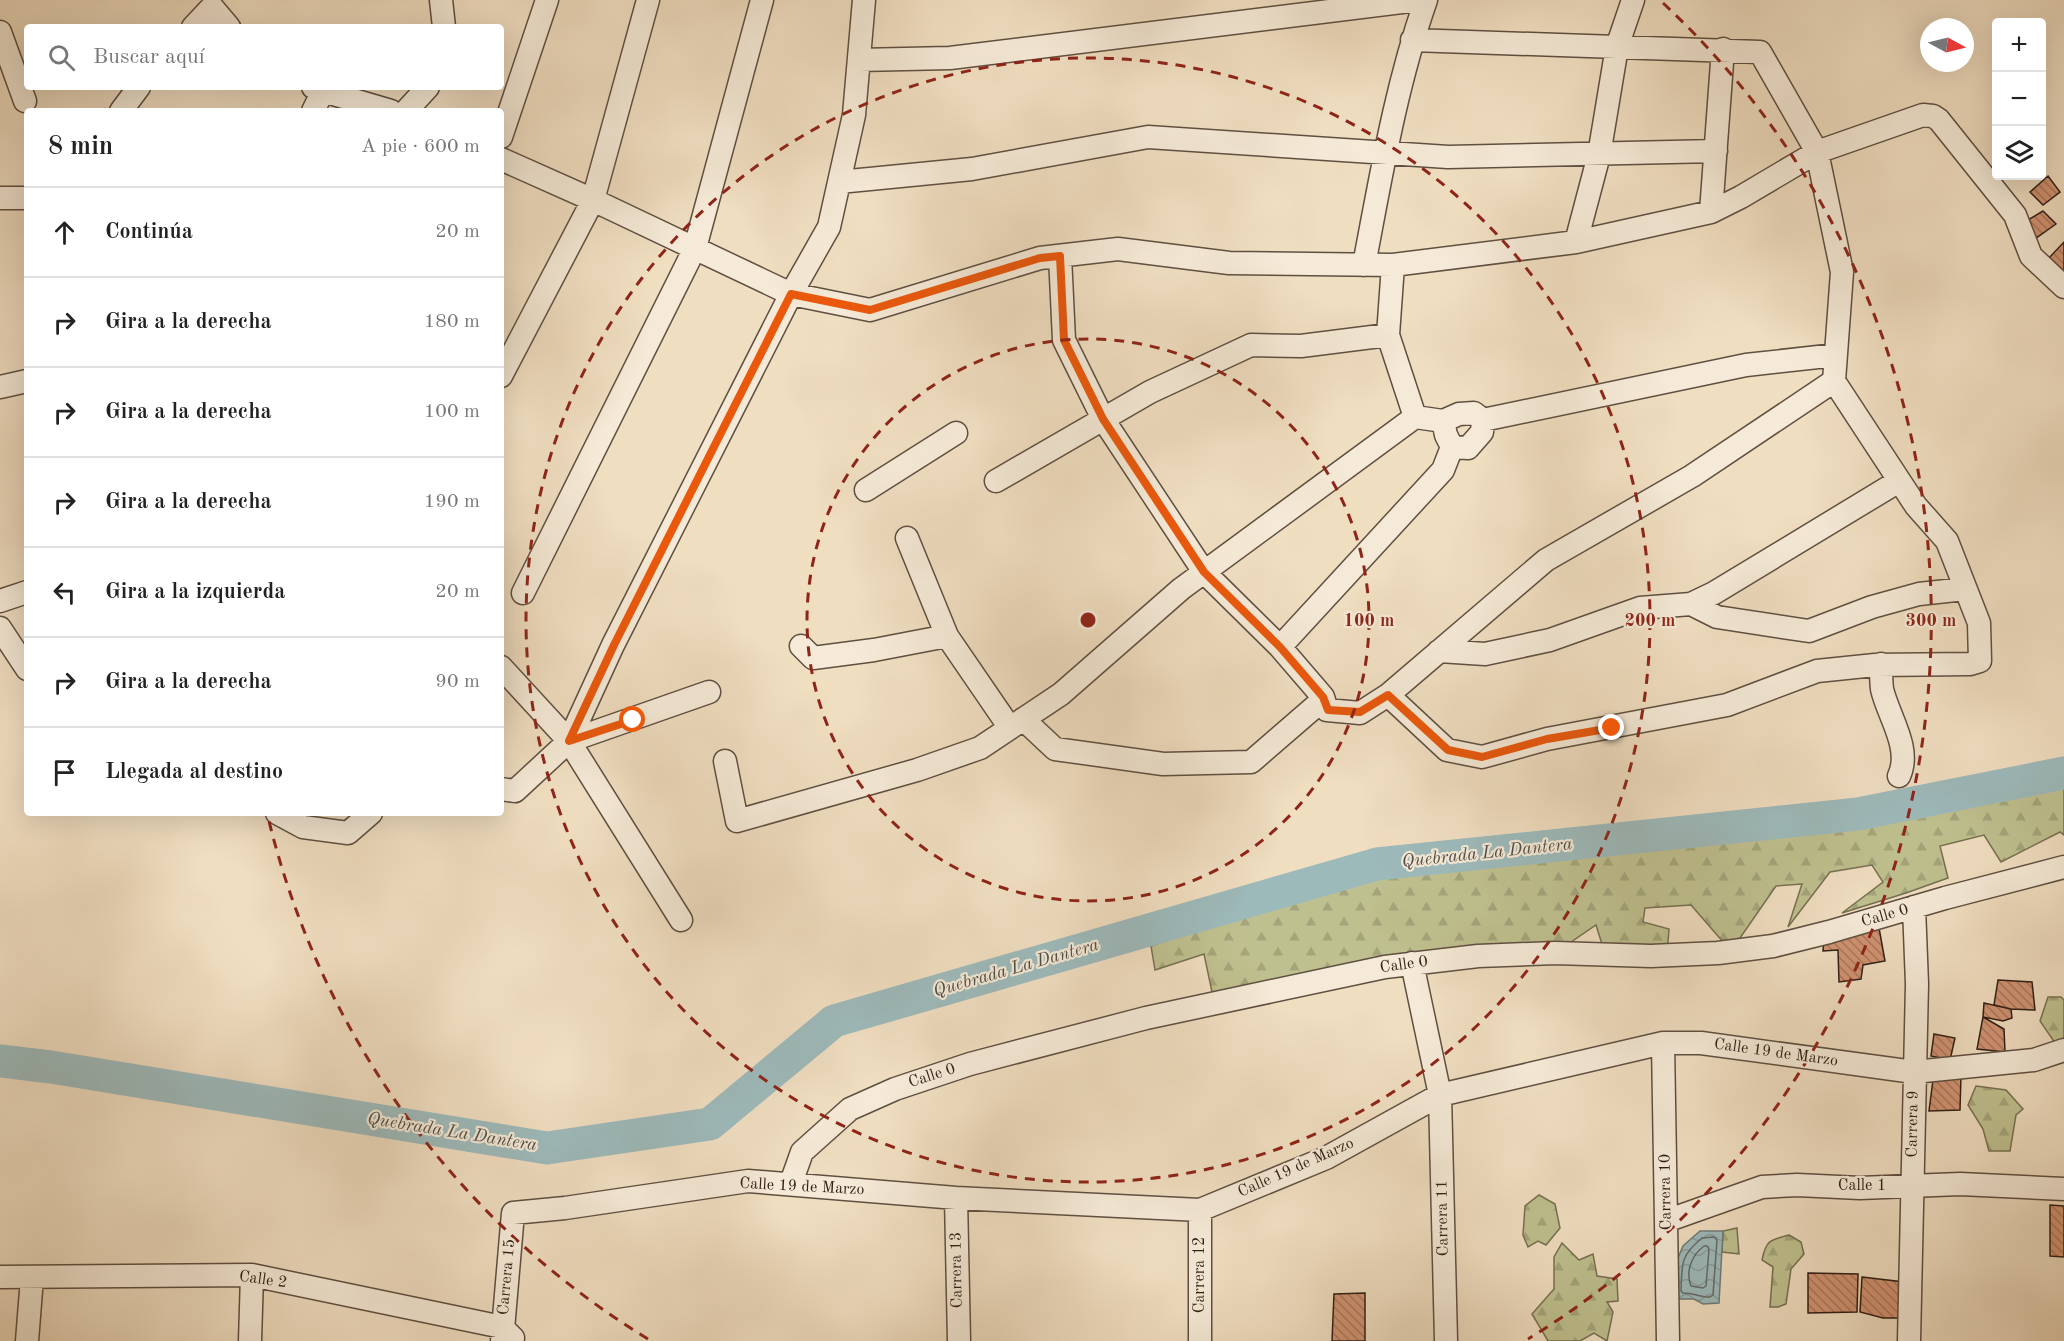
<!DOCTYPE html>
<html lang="es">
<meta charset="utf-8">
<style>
:root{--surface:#fff;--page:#f2f2f2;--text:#222;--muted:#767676;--line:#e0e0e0}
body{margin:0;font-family:"Old Standard TT",serif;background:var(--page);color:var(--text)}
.controls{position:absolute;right:18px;top:18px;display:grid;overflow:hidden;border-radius:6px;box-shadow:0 6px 24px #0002}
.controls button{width:54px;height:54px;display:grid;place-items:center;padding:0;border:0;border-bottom:2px solid var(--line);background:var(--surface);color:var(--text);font:30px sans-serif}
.compass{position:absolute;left:1920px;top:18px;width:54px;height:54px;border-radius:50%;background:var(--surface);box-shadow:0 6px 24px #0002;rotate:97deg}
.stop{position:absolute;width:18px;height:18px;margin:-14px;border:4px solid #ea580c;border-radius:50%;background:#fff}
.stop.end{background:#ea580c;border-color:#fff;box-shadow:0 2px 6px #0008}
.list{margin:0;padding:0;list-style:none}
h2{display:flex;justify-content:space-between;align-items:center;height:78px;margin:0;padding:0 24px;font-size:26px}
h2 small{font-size:20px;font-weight:400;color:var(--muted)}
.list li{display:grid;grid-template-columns:39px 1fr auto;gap:18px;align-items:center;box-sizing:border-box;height:90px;padding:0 24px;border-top:2px solid var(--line)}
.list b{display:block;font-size:22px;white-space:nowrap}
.list em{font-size:20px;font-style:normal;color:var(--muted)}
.icon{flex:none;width:33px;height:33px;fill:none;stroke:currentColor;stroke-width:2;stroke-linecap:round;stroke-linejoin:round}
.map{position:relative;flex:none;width:2064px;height:1341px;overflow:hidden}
.search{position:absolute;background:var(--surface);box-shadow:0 6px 24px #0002;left:24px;top:24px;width:480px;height:66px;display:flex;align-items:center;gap:15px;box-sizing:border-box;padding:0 21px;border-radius:6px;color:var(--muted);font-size:22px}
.panel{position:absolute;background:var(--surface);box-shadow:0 6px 24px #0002;left:24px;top:108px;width:480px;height:708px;border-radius:6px}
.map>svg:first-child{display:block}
.forest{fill:url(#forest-firs);stroke:#777052;stroke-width:1.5}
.water{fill:url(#water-waves);stroke:#717c79;stroke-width:1.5}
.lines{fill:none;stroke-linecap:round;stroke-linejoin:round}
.shore{stroke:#666c68;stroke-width:1.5}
.river{stroke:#9dbabb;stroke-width:33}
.building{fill:url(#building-back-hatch);stroke:#2f1f16;stroke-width:1.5}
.street-casing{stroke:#5f4f41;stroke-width:25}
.street{stroke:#f5ead7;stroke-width:22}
.route{stroke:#ea580c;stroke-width:8}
.ring{fill:none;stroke:#8f2418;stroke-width:3;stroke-dasharray:10 8}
.labels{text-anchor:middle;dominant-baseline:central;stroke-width:4.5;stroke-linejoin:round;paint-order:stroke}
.street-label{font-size:16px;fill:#2f1f16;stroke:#f5ead7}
.water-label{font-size:18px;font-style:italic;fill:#504e48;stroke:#f5ead7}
.centre{fill:#8f2418;stroke:#f5ead7;stroke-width:3}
.ring-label{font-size:18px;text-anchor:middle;font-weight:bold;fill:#8f2418;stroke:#f5ead7;stroke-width:4.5;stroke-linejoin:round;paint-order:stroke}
</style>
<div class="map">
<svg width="2064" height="1341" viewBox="0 0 2064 1341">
<defs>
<pattern id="forest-firs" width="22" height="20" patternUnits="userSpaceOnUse" patternTransform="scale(1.5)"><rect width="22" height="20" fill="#bfc08f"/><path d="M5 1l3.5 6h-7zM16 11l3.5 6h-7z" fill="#a4a57b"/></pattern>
<pattern id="water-waves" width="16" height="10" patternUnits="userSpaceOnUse" patternTransform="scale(1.5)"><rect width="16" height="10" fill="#9dbabb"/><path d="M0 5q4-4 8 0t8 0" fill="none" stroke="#889fa0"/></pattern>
<pattern id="building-back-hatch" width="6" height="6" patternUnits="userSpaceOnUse" patternTransform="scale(1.5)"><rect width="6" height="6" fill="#d19372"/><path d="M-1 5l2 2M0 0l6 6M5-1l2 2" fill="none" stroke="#aa775d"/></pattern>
</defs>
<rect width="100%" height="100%" fill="#f0dec1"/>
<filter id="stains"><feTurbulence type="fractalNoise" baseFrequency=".00333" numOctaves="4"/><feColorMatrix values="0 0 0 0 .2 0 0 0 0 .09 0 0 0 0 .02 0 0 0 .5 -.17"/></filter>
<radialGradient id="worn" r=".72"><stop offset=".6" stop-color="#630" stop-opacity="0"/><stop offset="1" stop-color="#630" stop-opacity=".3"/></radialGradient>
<path class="forest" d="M2064 767V835L2060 832 2001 862 1984 835 1940 846 1948 878 1906 893 1842 913 1883 882 1872 865 1830 872 1788 927 1802 884 1776 886 1731 951 1691 905 1645 908 1643 922 1669 929 1667 955 1605 954 1596 925 1555 953 1212 992 1204 954 1155 970 1151 946 1377 864 1858 814Z
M2048 997H2061L2064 1000V1044L2057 1046 2040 1021Z
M1976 1086 2006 1090 2023 1109 2016 1115 2010 1151H1989L1983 1129 1968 1105Z
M1539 1195 1555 1204 1560 1228 1546 1245 1538 1241 1528 1247 1523 1235 1525 1206Z
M1737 1228 1739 1254 1722 1252 1723 1231Z
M1789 1235 1801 1242 1804 1254 1791 1269 1786 1304 1778 1307H1770L1773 1267 1762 1260C1766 1240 1770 1240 1789 1235Z
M1562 1243 1579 1260 1593 1254 1597 1276 1617 1279 1618 1301 1607 1302 1613 1312 1607 1341 1594 1333 1580 1341H1548L1532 1314 1554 1289V1257Z"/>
<path class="water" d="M1700 1231H1723L1719 1303 1703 1304 1694 1299H1674L1676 1263 1683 1246Z"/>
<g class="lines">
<path class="shore" d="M1702 1238 1714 1237 1717 1240 1713 1295 1710 1297C1702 1298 1694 1293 1683 1293L1681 1291C1682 1264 1680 1256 1702 1238Z
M1704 1246H1707L1709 1249 1706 1286 1703 1288 1691 1286C1685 1271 1692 1255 1704 1246Z"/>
<path class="river" d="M0 1061 51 1067 547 1148 710 1124 834 1021 1377 864 1858 814 2064 773"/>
</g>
<path class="building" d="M2048 176 2060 192 2043 205 2030 192Z
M2043 211 2056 224 2032 241 2023 223Z
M2064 242V276L2049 258Z
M1879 928 1885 961 1863 965 1861 979 1839 982 1838 950 1823 951 1824 939Z
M1998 980 2032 982 2035 1010 2011 1009 1994 1005Z
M1984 1003 2011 1009 2012 1018 2003 1021 1983 1017Z
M1983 1017 2004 1029 2005 1052 1977 1049Z
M1934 1034 1955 1038 1950 1060 1931 1056Z
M1934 1072 1961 1075 1960 1110 1929 1111Z
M2050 1205 2064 1206V1257L2050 1256Z
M1808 1273 1858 1274 1857 1312 1808 1313Z
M1862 1277 1904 1282 1903 1318H1883L1860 1312Z
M1365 1293V1341H1332L1334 1294Z"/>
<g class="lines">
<defs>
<path id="street" d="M441 0 444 27
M193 27 212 7 229 27
M0 32 25 101
M859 60 950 58 1418 0
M313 87 323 91 313 111
M323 91 391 111
M121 111 139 87
M406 111 428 87
M501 137 547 0
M501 159 593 200 791 294 870 310 1040 258 1118 249 1229 263 1393 265 1576 242 1711 212 1741 197 1817 152 1923 115 1933 116 1939 120 2015 215 2031 256 2064 287
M839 182 972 169 1148 137 1448 157 1716 151
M0 198H27
M1711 212 1723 49
M1576 242 1599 155 1617 47 1633 0
M1060 256 1064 340 1103 419 1204 572 1280 647
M1364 265C1381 176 1396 85 1426 0
M1393 265 1388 335 1415 417
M501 376 593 200 648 0
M0 387 27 381
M1443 421 1459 414 1474 413 1483 420 1746 365 1836 355
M1452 447 1468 448 1482 432 1483 420
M996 481 1150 392 1251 345 1301 346 1388 335
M866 490 956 433
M907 538 947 636 1010 728
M523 593 695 248 762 0
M0 601 27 592
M1691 604 1717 617 1809 631 1872 607 1919 594 1965 589
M0 628 27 669
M801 646 813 658 874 650 947 636
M1439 651 1485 654 1550 640 1640 608 1691 604 1714 593 1899 481
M1881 664C1881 672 1881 681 1882 689 1888 716 1912 748 1899 776
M501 667 569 741 613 645 791 294 829 227 854 115 864 0
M1388 695 1447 750 1482 757 1547 739 1727 705 1817 671 1875 665 1970 664 1980 661 1979 623 1947 541 1916 506 1834 381 1842 272 1817 152 1760 52 1412 40
M1323 697 1327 710 1360 713 1388 695 1546 560 1692 476 1834 381
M1023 719 1055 749 1163 764 1251 762 1318 704 1323 697 1280 647 1443 470 1452 447
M569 741 681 920
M725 761 737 821 917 770 980 748 1061 694 1181 589 1415 417 1443 421 1446 435 1452 447
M501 789 515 791 569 741 709 692
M277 813 303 827 348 833 371 813
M1412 963 1440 1095 1446 1341
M1663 1043 1668 1341
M791 1183 802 1152 850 1109 895 1089 970 1064 1146 1018 1385 967 1478 956 1555 953 1651 956 1718 953 1773 946 1829 932 1945 898 2064 867
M956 1198 959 1341
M1666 1221 1762 1187 1797 1185 1860 1188 1960 1184 2064 1189
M0 1277 252 1275 502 1327 513 1338
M27 1341 32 1278
M250 1341 252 1275
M502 1341 513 1213 565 1208 748 1181 956 1198 1200 1210 1326 1158 1440 1095 1663 1043H1701L1914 1072 2034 1060 2064 1050
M1200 1341V1210
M1909 1341 1917 984 1914 907"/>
</defs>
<use href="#street" class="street-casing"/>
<use href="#street" class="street"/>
</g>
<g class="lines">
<path class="route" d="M633 720 569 741 614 645 791 294 870 310 1040 258 1060 256 1064 340 1103 419 1204 572 1280 647 1323 697 1328 710 1360 712 1388 695 1448 750 1482 757 1547 739 1612 728"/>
</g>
<g class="ring">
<circle cx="1088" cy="620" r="281"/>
<circle cx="1088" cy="620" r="562"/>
<path d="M648 1339A843 843 0 0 1 268 817M1663 3A843 843 0 0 1 1528 1339"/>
</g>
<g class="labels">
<g class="street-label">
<text transform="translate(1885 916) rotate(-16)">Calle 0</text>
<text transform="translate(1404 965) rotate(-8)">Calle 0</text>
<text transform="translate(1776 1053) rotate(8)">Calle 19 de Marzo</text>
<text transform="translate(932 1076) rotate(-18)">Calle 0</text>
<text transform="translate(1913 1124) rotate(-89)">Carrera 9</text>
<text transform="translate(1296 1168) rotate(-24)">Calle 19 de Marzo</text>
<text x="1862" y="1186">Calle 1</text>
<text transform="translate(802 1187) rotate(3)">Calle 19 de Marzo</text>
<text transform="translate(1666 1192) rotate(-91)">Carrera 10</text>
<text transform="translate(1443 1218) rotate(-91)">Carrera 11</text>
<text transform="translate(957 1270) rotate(-91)">Carrera 13</text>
<text transform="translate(1200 1275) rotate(-90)">Carrera 12</text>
<text transform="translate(507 1277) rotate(-85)">Carrera 15</text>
<text transform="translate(263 1280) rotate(8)">Calle 2</text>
</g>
<g class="water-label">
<text transform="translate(1487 853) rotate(-6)">Quebrada La Dantera</text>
<text transform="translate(1016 968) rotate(-16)">Quebrada La Dantera</text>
<text transform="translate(452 1132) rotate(9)">Quebrada La Dantera</text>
</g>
</g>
<circle cx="1088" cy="620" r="9" class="centre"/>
<g class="ring-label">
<text x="1369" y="626">100 m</text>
<text x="1650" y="626">200 m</text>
<text x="1931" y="626">300 m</text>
</g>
<rect width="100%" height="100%" filter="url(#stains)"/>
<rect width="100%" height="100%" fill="url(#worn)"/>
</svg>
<div class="controls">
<button>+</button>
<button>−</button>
<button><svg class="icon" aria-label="layers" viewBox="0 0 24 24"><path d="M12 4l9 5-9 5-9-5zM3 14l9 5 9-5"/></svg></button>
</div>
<svg class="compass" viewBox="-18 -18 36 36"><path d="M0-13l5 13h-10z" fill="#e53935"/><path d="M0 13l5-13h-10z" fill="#767676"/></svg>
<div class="stop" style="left:633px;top:720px"></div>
<div class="stop end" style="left:1612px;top:728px"></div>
<div class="search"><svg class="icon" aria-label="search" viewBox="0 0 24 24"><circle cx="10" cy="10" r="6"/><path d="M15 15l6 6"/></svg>Buscar aquí</div>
<section class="panel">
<h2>8 min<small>A pie · 600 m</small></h2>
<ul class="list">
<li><svg class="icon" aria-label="ahead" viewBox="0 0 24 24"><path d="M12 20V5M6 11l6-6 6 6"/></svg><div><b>Continúa</b></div><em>20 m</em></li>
<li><svg class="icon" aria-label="right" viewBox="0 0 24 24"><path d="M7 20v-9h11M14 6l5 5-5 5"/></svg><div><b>Gira a la derecha</b></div><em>180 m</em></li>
<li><svg class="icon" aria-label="right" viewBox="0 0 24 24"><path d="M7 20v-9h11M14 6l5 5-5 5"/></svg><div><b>Gira a la derecha</b></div><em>100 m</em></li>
<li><svg class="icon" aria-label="right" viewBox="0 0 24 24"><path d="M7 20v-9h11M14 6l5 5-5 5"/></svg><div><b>Gira a la derecha</b></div><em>190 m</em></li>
<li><svg class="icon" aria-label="left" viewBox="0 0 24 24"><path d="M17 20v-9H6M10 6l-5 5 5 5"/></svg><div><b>Gira a la izquierda</b></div><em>20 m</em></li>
<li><svg class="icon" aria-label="right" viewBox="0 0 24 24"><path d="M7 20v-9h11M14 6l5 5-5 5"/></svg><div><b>Gira a la derecha</b></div><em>90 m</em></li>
<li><svg class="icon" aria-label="arrive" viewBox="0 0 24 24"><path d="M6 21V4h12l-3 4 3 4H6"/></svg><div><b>Llegada al destino</b></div></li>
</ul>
</section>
</div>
